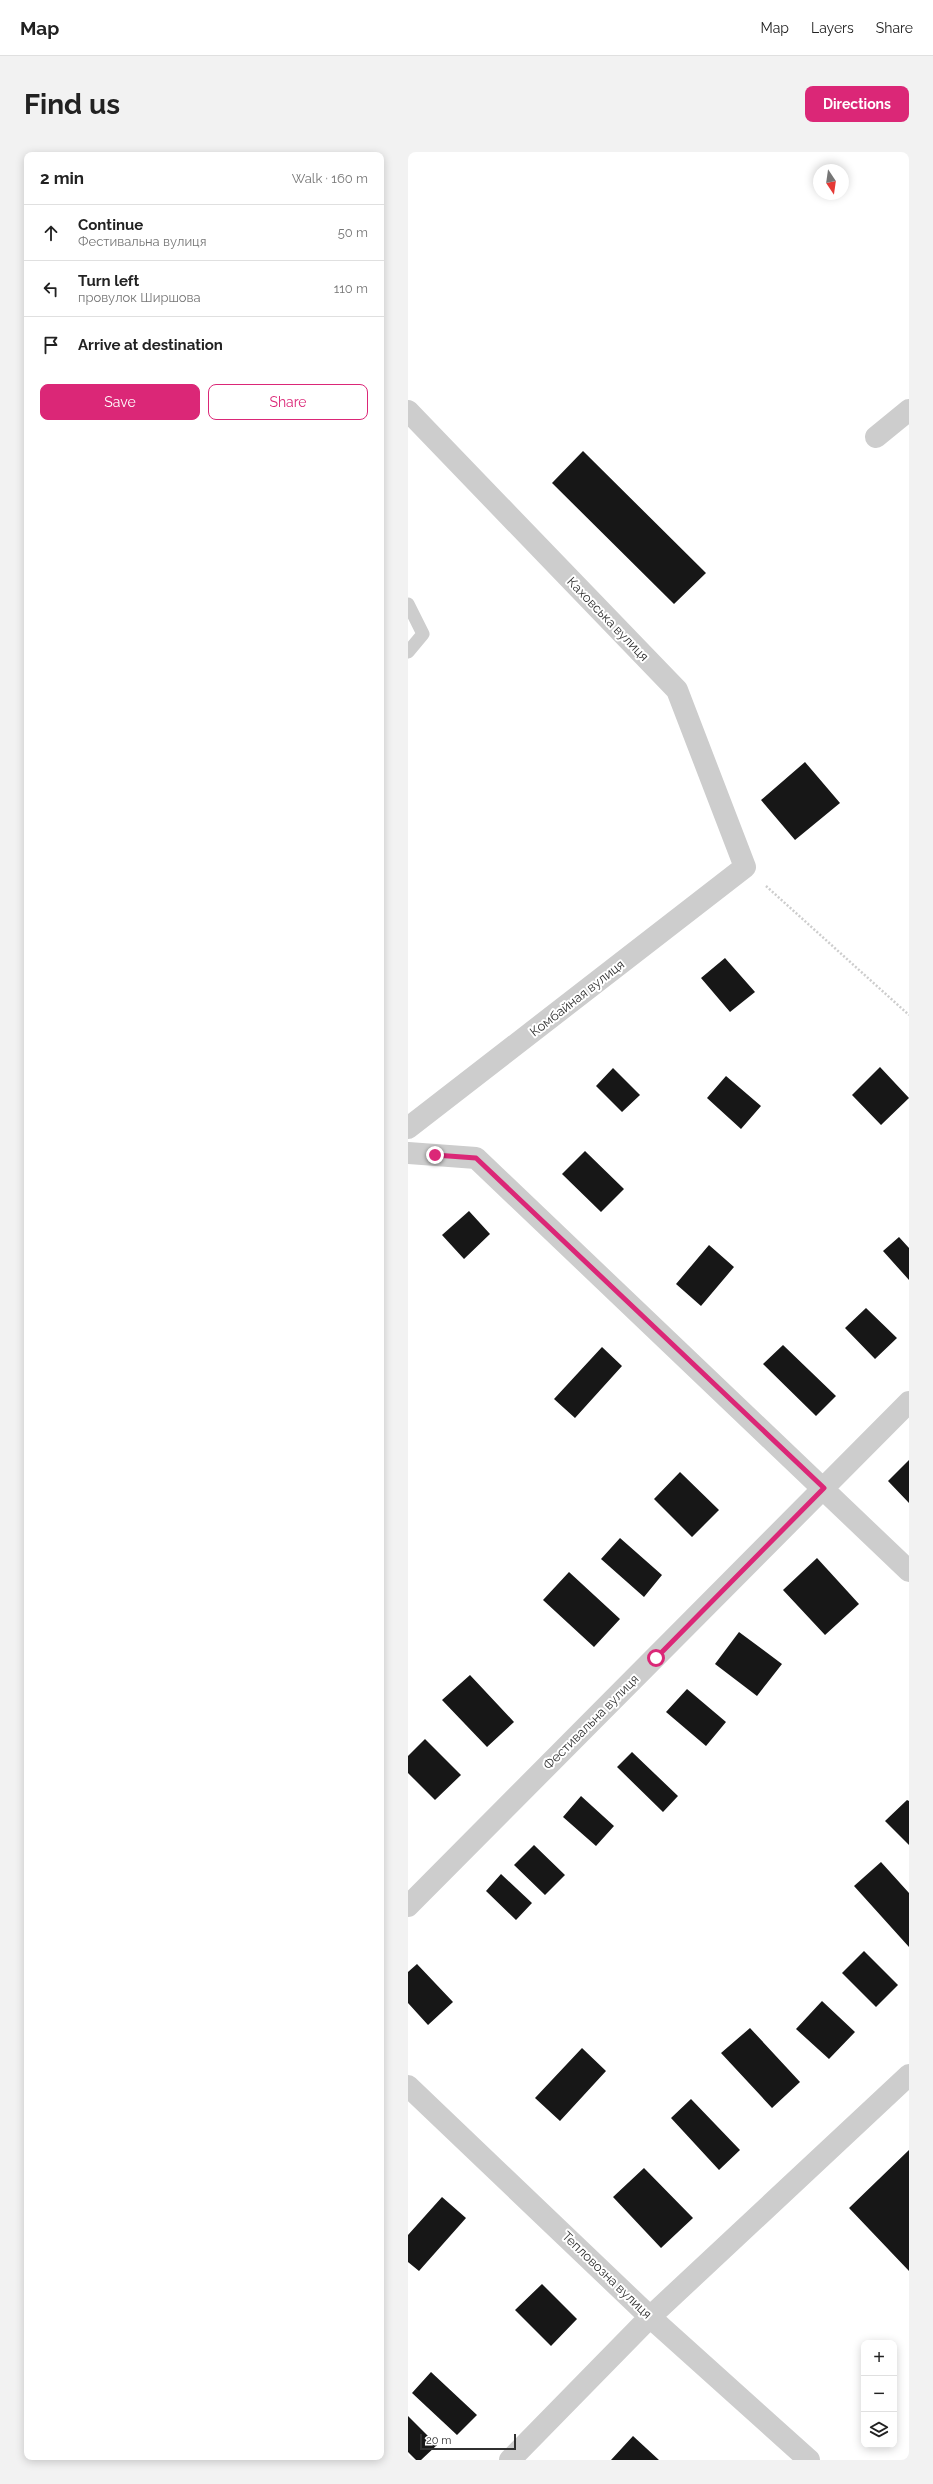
<!DOCTYPE html>
<meta charset="utf-8">
<style>
:root{--surface:#fff;--page:#f2f2f2;--text:#222;--muted:#767676;--line:#e0e0e0;--accent:#db2777}
body{margin:0;font-family:Raleway,sans-serif;background:var(--page);color:var(--text)}
.controls{position:absolute;right:12px;bottom:12px;display:grid;overflow:hidden;border-radius:8px;box-shadow:0 2px 10px #0003}
.controls button{width:36px;height:36px;display:grid;place-items:center;padding:0;border:0;border-bottom:1px solid var(--line);background:var(--surface);color:var(--text);font:20px sans-serif}
.compass{position:absolute;left:405px;top:12px;width:36px;height:36px;border-radius:50%;background:var(--surface);box-shadow:0 2px 10px #0003;rotate:167deg}
.scale{position:absolute;left:12px;bottom:10px;width:96px;box-sizing:border-box;padding-left:4px;border:2px solid #303030;border-top:0;font-size:11px;line-height:14px;white-space:nowrap;color:#303030;-webkit-text-stroke:3px #fff;paint-order:stroke}
.stop{position:absolute;width:12px;height:12px;margin:-9px;border:3px solid #db2777;border-radius:50%;background:#fff}
.stop.end{background:#db2777;border-color:#fff;box-shadow:0 1px 4px #0008}
.list{margin:0;padding:0;list-style:none}
h2{display:flex;justify-content:space-between;align-items:center;height:52px;margin:0;padding:0 16px;font-size:17px}
h2 small{font-size:13px;font-weight:400;color:var(--muted)}
.list li{display:grid;grid-template-columns:26px 1fr auto;gap:12px;align-items:center;box-sizing:border-box;height:56px;padding:0 16px;border-top:1px solid var(--line)}
.list b{display:block;font-size:15px;white-space:nowrap}
.list p{margin:0;font-size:13px;white-space:nowrap;color:var(--muted)}
.list em{font-size:13px;font-style:normal;color:var(--muted)}
.actions{display:flex;gap:8px;padding:12px 16px}
.actions a{flex:1;padding:9px 0;border:1px solid var(--accent);border-radius:8px;text-align:center;font-size:14px;color:var(--accent)}
.actions .main{background:var(--accent);color:#fff}
.icon{flex:none;width:22px;height:22px;fill:none;stroke:currentColor;stroke-width:2;stroke-linecap:round;stroke-linejoin:round}
.map{position:relative;flex:none;width:501px;height:2308px;overflow:hidden;border-radius:8px}
header{display:flex;align-items:center;gap:24px;box-sizing:border-box;height:56px;padding:0 20px;background:var(--surface);border-bottom:1px solid var(--line)}
header strong{font-size:19px}
nav{display:flex;gap:22px;margin-inline-start:auto;font-size:14px}
.intro{display:flex;align-items:center;justify-content:space-between;box-sizing:border-box;height:96px;padding:0 24px}
h1{margin:0;font-size:28px}
.button{padding:10px 18px;border-radius:8px;background:var(--accent);color:#fff;font-size:14px;font-weight:700}
main{display:flex;gap:24px;padding:0 24px}
aside{flex:1;background:var(--surface);border-radius:8px;box-shadow:0 2px 10px #0003}
.map>svg:first-child{display:block}
.building{fill:#171717}
.lines{fill:none;stroke-linecap:round;stroke-linejoin:round}
.path{stroke:#cdcdcd;stroke-width:2.5;stroke-dasharray:2 2;stroke-linecap:butt}
.lane{stroke:#cdcdcd;stroke-width:13}
.street{stroke:#cdcdcd;stroke-width:22}
.route{stroke:#db2777;stroke-width:5}
.labels{text-anchor:middle;dominant-baseline:central;stroke-width:4;stroke-linejoin:round;paint-order:stroke}
.street-label{font-size:13px;fill:#303030;stroke:#fff}
</style>
<header>
<strong>Map</strong>
<nav><a>Map</a><a>Layers</a><a>Share</a></nav>
</header>
<div class="intro"><h1>Find us</h1><a class="button">Directions</a></div>
<main>
<aside>
<h2>2 min<small>Walk · 160 m</small></h2>
<ul class="list">
<li><svg class="icon" aria-label="ahead" viewBox="0 0 24 24"><path d="M12 20V5M6 11l6-6 6 6"/></svg><div><b>Continue</b><p>Фестивальна вулиця</p></div><em>50 m</em></li>
<li><svg class="icon" aria-label="left" viewBox="0 0 24 24"><path d="M17 20v-9H6M10 6l-5 5 5 5"/></svg><div><b>Turn left</b><p>провулок Ширшова</p></div><em>110 m</em></li>
<li><svg class="icon" aria-label="arrive" viewBox="0 0 24 24"><path d="M6 21V4h12l-3 4 3 4H6"/></svg><div><b>Arrive at destination</b></div></li>
</ul>
<div class="actions"><a class="main">Save</a><a>Share</a></div>
</aside>
<div class="map">
<svg width="501" height="2308" viewBox="0 0 501 2308">
<rect width="100%" height="100%" fill="#fff"/>
<path class="building" d="M175 299 298 421 266 452 144 331Z
M397 610 432 651 387 688 353 648Z
M317 806 347 840 322 860 293 826Z
M472 915 501 946 473 973 444 943Z
M205 916 232 943 214 960 188 934Z
M318 924 353 954 333 977 299 946Z
M177 999 216 1037 193 1060 154 1022Z
M61 1059 82 1082 56 1107 34 1083Z
M491 1085 501 1096V1128L475 1099Z
M301 1093 326 1115 293 1154 268 1132Z
M458 1156 489 1186 467 1207 437 1176Z
M375 1193 428 1244 408 1264 355 1212Z
M194 1195 214 1214 167 1266 146 1247Z
M501 1308V1351L480 1329Z
M272 1320 311 1358 284 1385 246 1347Z
M212 1386 254 1423 236 1445 193 1407Z
M409 1406 451 1452 417 1483 375 1438Z
M161 1420 212 1467 186 1495 135 1448Z
M331 1480 374 1512 349 1544 307 1512Z
M62 1523 106 1570 79 1595 34 1548Z
M279 1537 318 1570 298 1594 258 1560Z
M17 1587 53 1623 27 1648 0 1621V1604Z
M224 1600 270 1644 255 1660 209 1615Z
M173 1644 206 1674 188 1694 155 1665Z
M499 1648 501 1649V1693L477 1669Z
M126 1693 157 1723 137 1743 106 1713Z
M473 1710 501 1741V1795L446 1734Z
M93 1722 124 1751 108 1768 78 1739Z
M456 1799 490 1833 468 1855 434 1821Z
M9 1812 45 1850 20 1873 0 1851V1820Z
M414 1849 447 1880 421 1907 388 1877Z
M342 1876 392 1930 364 1956 313 1901Z
M174 1896 198 1919 152 1969 127 1946Z
M283 1947 332 1998 311 2018 263 1966Z
M501 1998V2119L441 2056Z
M236 2016 285 2066 253 2096 205 2045Z
M34 2045 58 2066 11 2119 0 2110V2083Z
M134 2132 169 2167 143 2194 107 2158Z
M23 2220 69 2263 49 2283 4 2241Z
M0 2264 29 2293 13 2308H8L0 2300Z
M225 2284 251 2308H203Z"/>
<g class="lines">
<path class="path" d="M358 734 501 863"/>
<path class="lane" d="M0 452 15 482 0 500"/>
<path class="street" d="M0 259 269 538 337 715 0 976
M468 285 501 258
M0 1001 68 1006 501 1419
M0 1754 501 1250
M0 1934 242 2165 401 2308
M102 2308 242 2165 501 1923"/>
</g>
<g class="lines">
<path class="route" d="M27 1003 68 1006 416 1336 248 1506"/>
</g>
<g class="labels">
<g class="street-label">
<text transform="translate(200 467) rotate(46)">Каховська вулиця</text>
<text transform="translate(169 846) rotate(-38)">Комбайная вулиця</text>
<text transform="translate(183 1570) rotate(-45)">Фестивальна вулиця</text>
<text transform="translate(199 2123) rotate(44)">Тепловозна вулиця</text>
</g>
</g>
</svg>
<div class="controls">
<button>+</button>
<button>−</button>
<button><svg class="icon" aria-label="layers" viewBox="0 0 24 24"><path d="M12 4l9 5-9 5-9-5zM3 14l9 5 9-5"/></svg></button>
</div>
<svg class="compass" viewBox="-18 -18 36 36"><path d="M0-13l5 13h-10z" fill="#e53935"/><path d="M0 13l5-13h-10z" fill="#767676"/></svg>
<div class="scale">20 m</div>
<div class="stop" style="left:248px;top:1506px"></div>
<div class="stop end" style="left:27px;top:1003px"></div>
</div>
</main>
